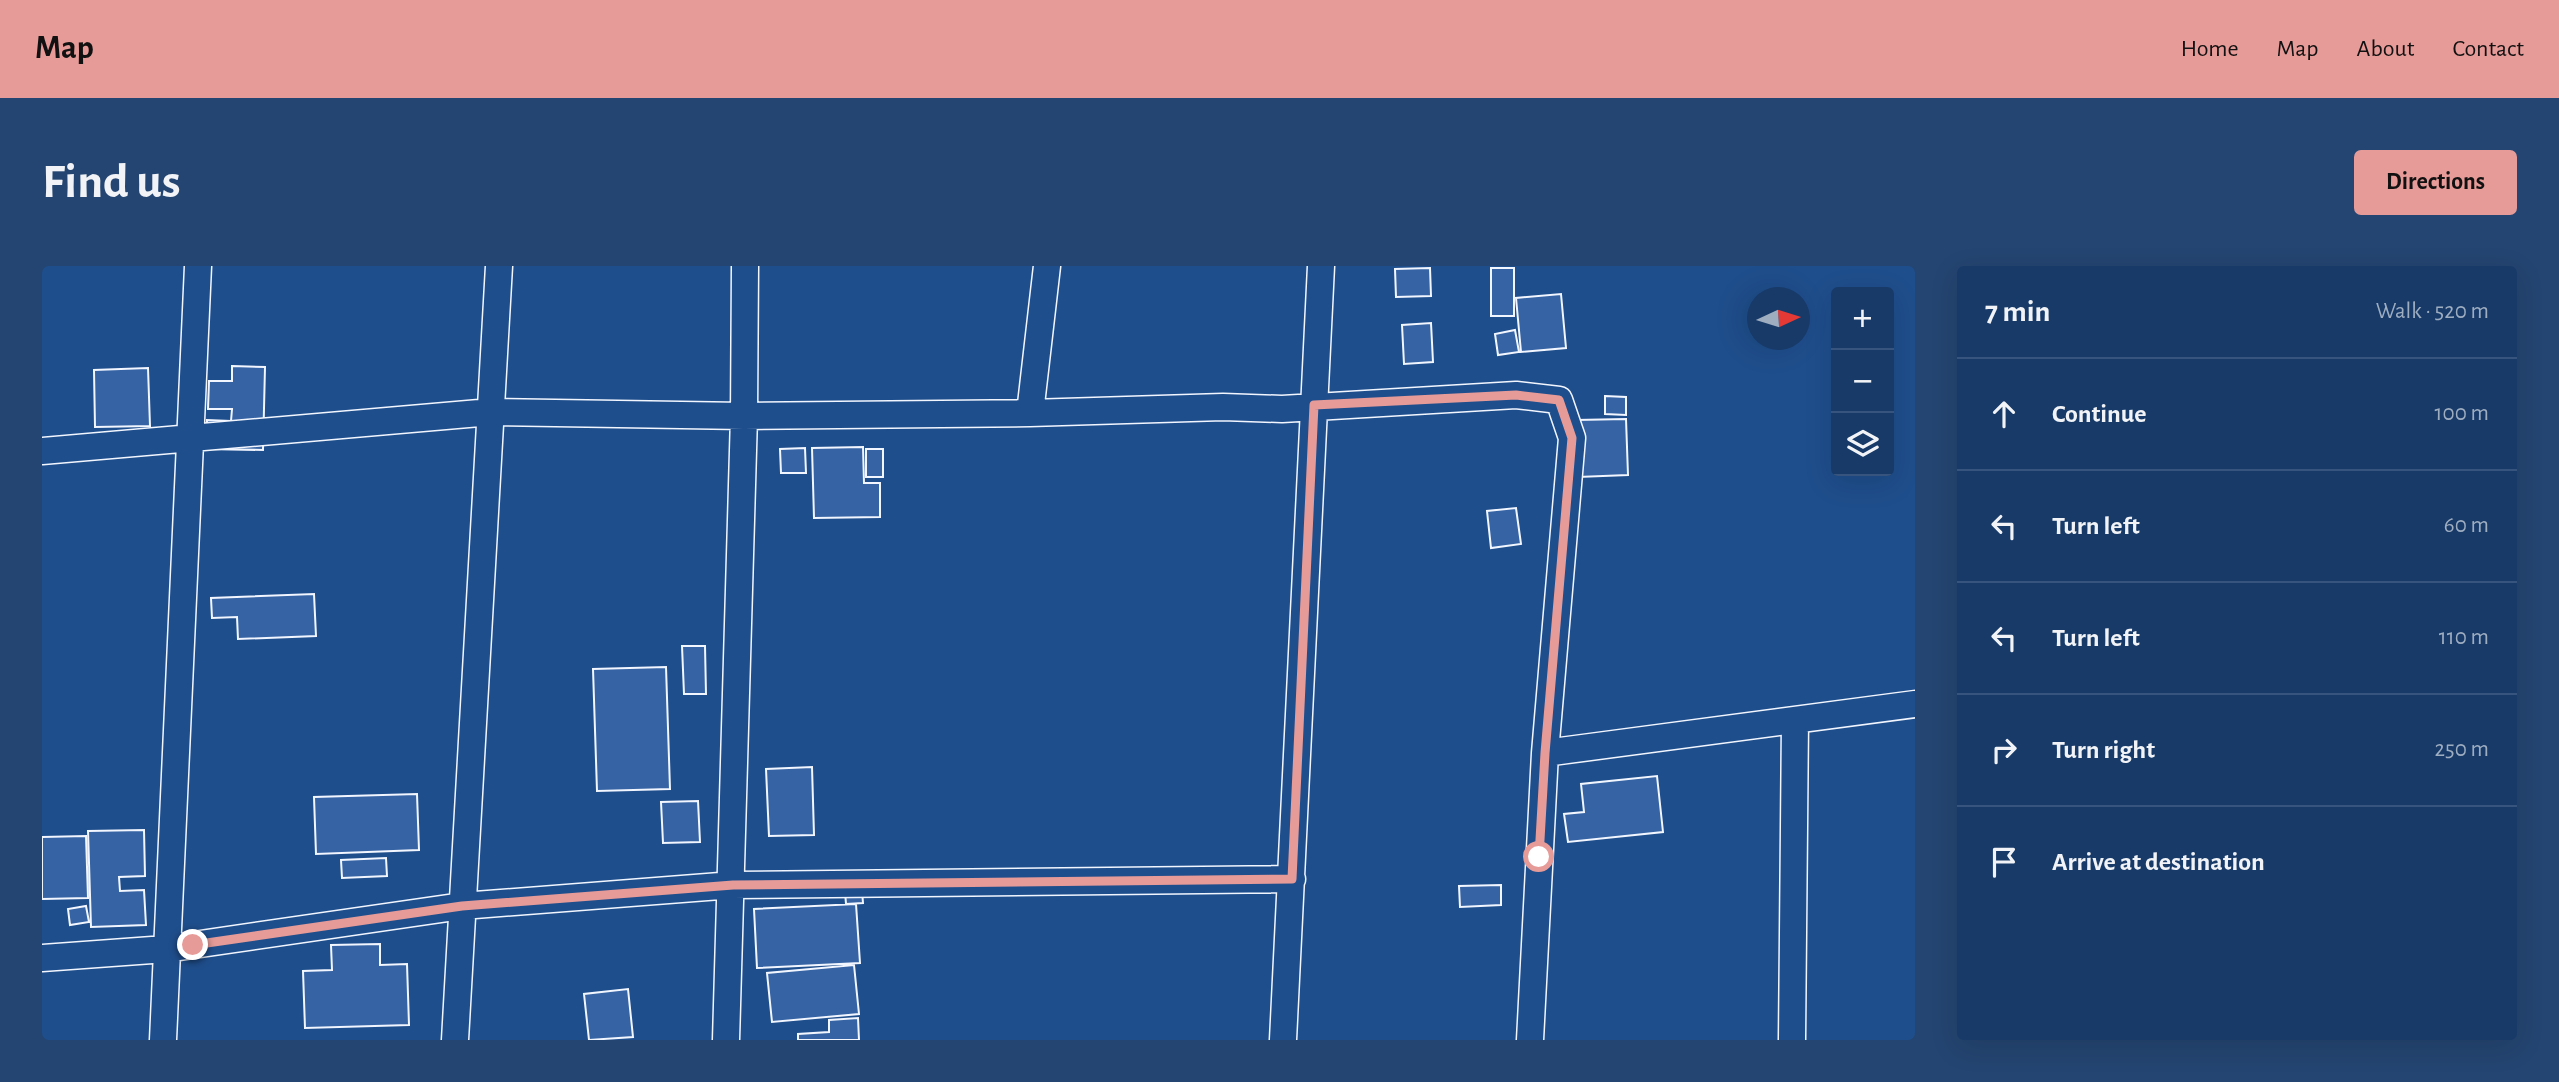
<!DOCTYPE html>
<meta charset="utf-8">
<style>
:root{--surface:#173a69;--page:#244571;--text:#f1f3f6;--muted:#9eadc0;--line:#36547d;--accent:#e69b98}
body{margin:0;font-family:"Alegreya Sans",sans-serif;background:var(--page);color:var(--text)}
.controls{position:absolute;right:21px;top:21px;display:grid;overflow:hidden;border-radius:7px;box-shadow:0 7px 28px #0002}
.controls button{width:63px;height:63px;display:grid;place-items:center;padding:0;border:0;border-bottom:2px solid var(--line);background:var(--surface);color:var(--text);font:35px sans-serif}
.compass{position:absolute;left:1705px;top:21px;width:63px;height:63px;border-radius:50%;background:var(--surface);box-shadow:0 7px 28px #0002;rotate:86deg}
.stop{position:absolute;width:21px;height:21px;margin:-16px;border:5px solid #e69b98;border-radius:50%;background:#fff}
.stop.end{background:#e69b98;border-color:#fff;box-shadow:0 2px 7px #0008}
.list{margin:0;padding:0;list-style:none}
h2{display:flex;justify-content:space-between;align-items:center;height:91px;margin:0;padding:0 28px;font-size:30px}
h2 small{font-size:23px;font-weight:400;color:var(--muted)}
.list li{display:grid;grid-template-columns:46px 1fr auto;gap:21px;align-items:center;box-sizing:border-box;height:112px;padding:0 28px;border-top:2px solid var(--line)}
.list b{display:block;font-size:26px;white-space:nowrap}
.list em{font-size:23px;font-style:normal;color:var(--muted)}
.icon{flex:none;width:38px;height:38px;fill:none;stroke:currentColor;stroke-width:2;stroke-linecap:round;stroke-linejoin:round}
.map{position:relative;flex:none;width:1873px;height:774px;overflow:hidden;border-radius:7px}
header{display:flex;align-items:center;gap:42px;box-sizing:border-box;height:98px;padding:0 35px;background:var(--accent);color:#111}
header strong{font-size:33px}
nav{display:flex;gap:38px;margin-inline-start:auto;font-size:24px}
.intro{display:flex;align-items:center;justify-content:space-between;box-sizing:border-box;height:168px;padding:0 42px}
h1{margin:0;font-size:49px}
.button{padding:18px 32px;border-radius:7px;background:var(--accent);color:#111;font-size:24px;font-weight:700}
main{display:flex;gap:42px;padding:0 42px}
aside{flex:1;background:var(--surface);border-radius:7px;box-shadow:0 7px 28px #0002}
.map>svg:first-child{display:block}
.building{fill:#3563a3;stroke:#f2f6ff;stroke-width:2}
.lines{fill:none;stroke-linecap:round;stroke-linejoin:round}
.minor-casing{stroke:#f2f6ff;stroke-width:29}
.minor{stroke:#1f4e8c;stroke-width:26}
.route{stroke:#e69b98;stroke-width:9}
</style>
<header>
<strong>Map</strong>
<nav><a>Home</a><a>Map</a><a>About</a><a>Contact</a></nav>
</header>
<div class="intro"><h1>Find us</h1><a class="button">Directions</a></div>
<main>
<div class="map">
<svg width="1873" height="774" viewBox="0 0 1873 774">
<rect width="100%" height="100%" fill="#1f4e8c"/>
<path class="building" d="M1388 2 1389 30 1354 31 1353 3Z
M1449 2H1472V50H1449Z
M1519 28 1524 82 1479 86 1474 32Z
M1389 57 1391 96 1362 98 1360 59Z
M1473 64 1477 86 1456 89 1453 68Z
M190 100 223 101 221 184 165 183V154L189 155 190 143H166L167 115H190Z
M106 102 108 160 53 161 52 104Z
M1563 130 1584 131V149L1563 148Z
M1584 153 1586 209 1536 211 1534 154Z
M821 181 822 217H838V251L772 252 770 182Z
M763 182 764 207H739L738 183Z
M824 183H841V211H824Z
M1474 242 1479 278 1449 282 1445 245Z
M272 328 274 370 196 373 195 351 170 352 169 332Z
M640 380H663L664 428H642Z
M624 401 628 523 555 525 551 403Z
M770 501 772 569 727 570 724 503Z
M1615 510 1621 566 1526 576 1522 548 1542 546 1539 518Z
M375 528 377 584 274 588 272 531Z
M656 535 658 576 621 577 619 536Z
M102 564 103 610 77 611 78 625 102 624 104 659 49 661 46 565Z
M44 570 46 632 0 633V571Z
M344 592 345 610 300 612 299 594Z
M819 612 821 637 804 638 802 613Z
M1459 619V639L1418 641 1417 620Z
M814 638 818 697 715 702 712 643Z
M44 640 47 656 28 659 26 643Z
M338 678V699L365 698 367 759 263 762 261 705 290 704 289 679Z
M812 699 817 748 730 756 725 707Z
M586 723 591 771 547 774 542 728Z
M816 752 817 774H756V768L787 766V754Z"/>
<g class="lines">
<defs>
<path id="minor" d="M988 147 1005 0
M0 185 449 146 702 150 988 147 1181 141 1240 143 1474 129 1517 134 1530 172 1503 487 1488 774
M1503 487 1873 438
M0 692 124 683 420 640 691 619 1250 613
M121 774 156 0
M413 774 457 0
M684 774 702 150 703 0
M1241 774 1279 0
M1750 774 1753 454"/>
</defs>
<use href="#minor" class="minor-casing"/>
<use href="#minor" class="minor"/>
</g>
<g class="lines">
<path class="route" d="M151 679 420 640 691 619 1250 613 1272 139 1474 129 1517 134 1530 172 1503 487 1497 591"/>
</g>
</svg>
<div class="controls">
<button>+</button>
<button>−</button>
<button><svg class="icon" aria-label="layers" viewBox="0 0 24 24"><path d="M12 4l9 5-9 5-9-5zM3 14l9 5 9-5"/></svg></button>
</div>
<svg class="compass" viewBox="-18 -18 36 36"><path d="M0-13l5 13h-10z" fill="#e53935"/><path d="M0 13l5-13h-10z" fill="#9eadc0"/></svg>
<div class="stop" style="left:1497px;top:591px"></div>
<div class="stop end" style="left:151px;top:679px"></div>
</div>
<aside>
<h2>7 min<small>Walk · 520 m</small></h2>
<ul class="list">
<li><svg class="icon" aria-label="ahead" viewBox="0 0 24 24"><path d="M12 20V5M6 11l6-6 6 6"/></svg><div><b>Continue</b></div><em>100 m</em></li>
<li><svg class="icon" aria-label="left" viewBox="0 0 24 24"><path d="M17 20v-9H6M10 6l-5 5 5 5"/></svg><div><b>Turn left</b></div><em>60 m</em></li>
<li><svg class="icon" aria-label="left" viewBox="0 0 24 24"><path d="M17 20v-9H6M10 6l-5 5 5 5"/></svg><div><b>Turn left</b></div><em>110 m</em></li>
<li><svg class="icon" aria-label="right" viewBox="0 0 24 24"><path d="M7 20v-9h11M14 6l5 5-5 5"/></svg><div><b>Turn right</b></div><em>250 m</em></li>
<li><svg class="icon" aria-label="arrive" viewBox="0 0 24 24"><path d="M6 21V4h12l-3 4 3 4H6"/></svg><div><b>Arrive at destination</b></div></li>
</ul>
</aside>
</main>
